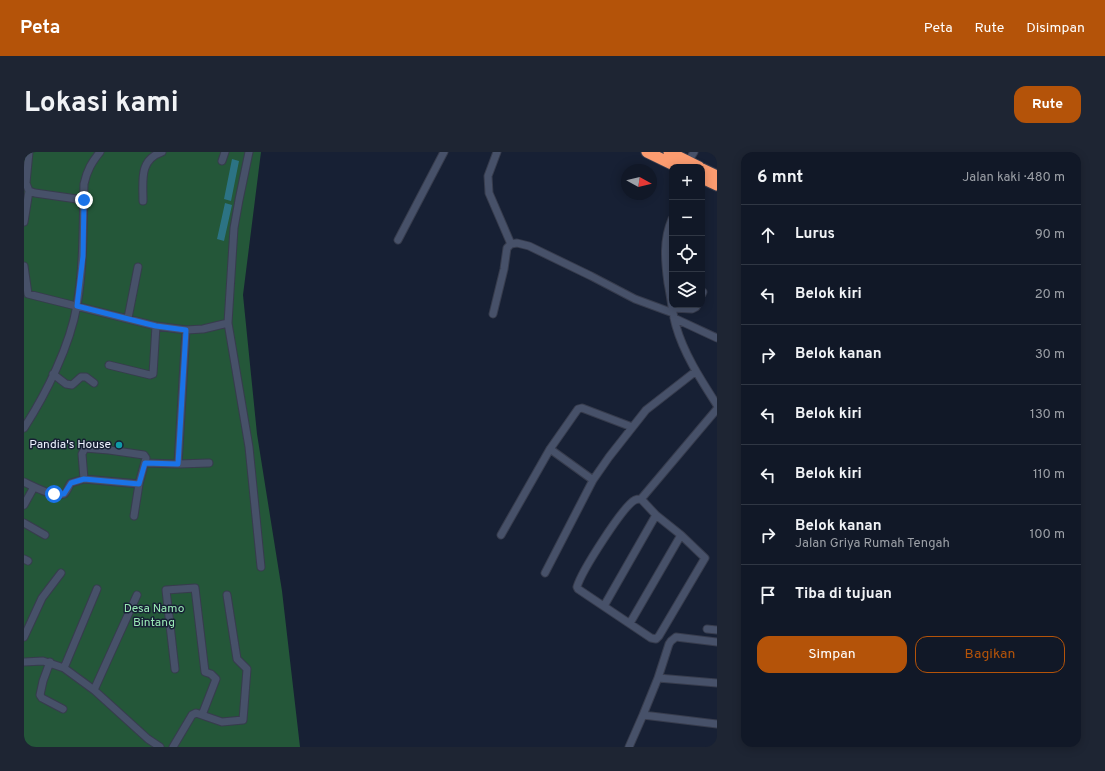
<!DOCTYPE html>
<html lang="id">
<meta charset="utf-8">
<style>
:root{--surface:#111827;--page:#1e2533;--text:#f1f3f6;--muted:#9ca0a7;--line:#303744;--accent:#b45309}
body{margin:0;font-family:Overpass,sans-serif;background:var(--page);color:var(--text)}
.controls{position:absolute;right:12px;top:12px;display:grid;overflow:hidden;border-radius:8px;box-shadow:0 2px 10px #0003}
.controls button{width:36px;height:36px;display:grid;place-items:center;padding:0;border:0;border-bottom:1px solid var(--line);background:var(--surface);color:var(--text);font:20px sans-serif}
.compass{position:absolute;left:597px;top:12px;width:36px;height:36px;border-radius:50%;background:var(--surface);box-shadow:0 2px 10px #0003;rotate:98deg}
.stop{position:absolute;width:12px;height:12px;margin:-9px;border:3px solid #1a73e8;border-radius:50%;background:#fff}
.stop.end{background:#1a73e8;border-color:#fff;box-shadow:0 1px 4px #0008}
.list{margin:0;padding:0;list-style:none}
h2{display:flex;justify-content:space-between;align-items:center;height:52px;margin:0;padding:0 16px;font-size:17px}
h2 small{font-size:13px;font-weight:400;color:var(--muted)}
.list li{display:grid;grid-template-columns:26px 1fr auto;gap:12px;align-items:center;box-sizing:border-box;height:60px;padding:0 16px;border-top:1px solid var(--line)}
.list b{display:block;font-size:15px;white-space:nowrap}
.list p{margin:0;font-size:13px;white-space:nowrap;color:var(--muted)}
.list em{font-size:13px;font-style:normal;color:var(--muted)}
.actions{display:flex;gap:8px;padding:12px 16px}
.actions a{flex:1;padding:9px 0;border:1px solid var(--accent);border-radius:12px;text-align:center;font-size:14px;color:var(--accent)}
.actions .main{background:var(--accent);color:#fff}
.icon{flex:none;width:22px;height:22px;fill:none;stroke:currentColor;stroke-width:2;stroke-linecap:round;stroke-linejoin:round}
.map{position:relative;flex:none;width:693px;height:595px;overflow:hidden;border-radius:12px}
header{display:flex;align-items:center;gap:24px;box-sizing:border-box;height:56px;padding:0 20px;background:var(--accent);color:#fff}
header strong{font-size:19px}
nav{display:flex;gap:22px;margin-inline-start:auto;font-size:14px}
.intro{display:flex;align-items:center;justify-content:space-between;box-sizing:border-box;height:96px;padding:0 24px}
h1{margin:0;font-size:28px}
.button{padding:10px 18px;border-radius:12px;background:var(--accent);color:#fff;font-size:14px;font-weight:700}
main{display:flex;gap:24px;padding:0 24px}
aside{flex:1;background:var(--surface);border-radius:12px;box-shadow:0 2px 10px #0003}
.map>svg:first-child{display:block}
.forest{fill:#245739}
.water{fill:#2c7384}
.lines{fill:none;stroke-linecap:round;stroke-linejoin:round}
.minor-casing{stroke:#373c4d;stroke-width:9}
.highway-casing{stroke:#373c4d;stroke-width:13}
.minor{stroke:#475169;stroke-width:7}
.highway{stroke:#fc9c70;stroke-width:11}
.route{stroke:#1a73e8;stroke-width:5}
.culture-dot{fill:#0f9aa8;stroke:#172034;stroke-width:1.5}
.labels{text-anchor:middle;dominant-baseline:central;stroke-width:3;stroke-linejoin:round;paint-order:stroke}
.poi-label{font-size:12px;fill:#edf2fe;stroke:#172034;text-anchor:end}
.park-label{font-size:12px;fill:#99e8b5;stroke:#172034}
</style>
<header>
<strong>Peta</strong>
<nav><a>Peta</a><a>Rute</a><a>Disimpan</a></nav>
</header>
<div class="intro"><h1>Lokasi kami</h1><a class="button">Rute</a></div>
<main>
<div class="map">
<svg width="693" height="595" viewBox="0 0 693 595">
<rect width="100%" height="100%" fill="#172034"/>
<path class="forest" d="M0 0H237L219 143 233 282 258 439 276 595H0Z"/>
<path class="water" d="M208 7 215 9 207 49 200 47Z
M201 51 208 53 200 89 193 87Z"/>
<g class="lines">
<defs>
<path id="minor" d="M5 0 2 31 5 39 11 41 60 48
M225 0 215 48 210 76 204 171 225 295 237 415
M473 0 464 24 465 41 487 92
M198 9 201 0
M664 10 670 0
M119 49C119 28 115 8 138 0
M648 67C639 88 641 109 644 131 647 145 648 160 652 174 660 202 677 228 693 253
M0 70 5 39
M374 88 420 0
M0 114 4 142 132 174 162 178 179 177 204 171
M678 142 679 140
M648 156 668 157 672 155 673 153
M469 162 480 117 483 96 487 92 493 91 505 94 567 124 611 147 649 161
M104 166 114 115
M650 166 693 186
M85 213 126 223 129 222 132 174
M29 222 42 232 48 233 57 225H62L70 231
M0 276C22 242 46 194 53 153 60 113 59 72 60 32 63 18 68 10 76 0
M526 297 569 328
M121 311 154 312 162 178
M154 312 185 311
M60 327 58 302 61 296 85 298 120 303 122 306 115 332 110 364
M0 330C8 334 31 346 40 342 43 340 45 333 47 331L60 327 115 332
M617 347C616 347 613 347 611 348 599 354 557 420 553 435L554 437 627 486 632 487 635 484 681 406 657 383 632 363 617 347 693 257
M0 353 10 335
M0 371 21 383
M477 383 526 297 554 257 558 256 608 275
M0 407 4 409
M521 421 569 328 585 305 622 258 672 219
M580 454 632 363
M606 471 657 383
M683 477 693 478
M0 485 18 446 37 421
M0 510 19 509 40 516 70 538 124 587 136 595
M26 510 19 529 16 543 18 546 39 557
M40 516 73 437
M151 517 142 438 171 436 181 520 187 522 192 527 178 563
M634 526 693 531
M70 538 113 443
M619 563 693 572
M149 595 168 563 172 561 198 570 219 568 223 517 213 507 203 443
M605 595 619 563 634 526 645 492 647 489 652 485 693 490"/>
<path id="highway" d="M623 0 654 15
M645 0 675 15
M678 17 693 24
M678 26 693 33"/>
</defs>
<use href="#minor" class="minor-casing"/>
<use href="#highway" class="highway-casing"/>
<use href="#minor" class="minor"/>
<use href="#highway" class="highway"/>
</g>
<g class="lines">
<path class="route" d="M30 342H40L47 331 60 327 115 332 121 311 154 312 162 178 132 174 53 154 59 104 60 48"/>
</g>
<circle class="culture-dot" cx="95" cy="293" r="4"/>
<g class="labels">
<g class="poi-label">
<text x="87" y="293">Pandia's House</text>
</g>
<g class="park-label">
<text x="130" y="457">Desa Namo<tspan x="130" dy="14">Bintang</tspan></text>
</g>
</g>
</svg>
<div class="controls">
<button>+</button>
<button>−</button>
<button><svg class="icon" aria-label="locate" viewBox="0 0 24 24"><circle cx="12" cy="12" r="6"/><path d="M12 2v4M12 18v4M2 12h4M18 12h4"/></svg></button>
<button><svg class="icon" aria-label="layers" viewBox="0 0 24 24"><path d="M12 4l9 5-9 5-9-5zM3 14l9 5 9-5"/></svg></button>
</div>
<svg class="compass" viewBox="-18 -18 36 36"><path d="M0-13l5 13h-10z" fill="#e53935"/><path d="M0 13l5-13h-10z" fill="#9ca0a7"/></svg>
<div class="stop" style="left:30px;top:342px"></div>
<div class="stop end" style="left:60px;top:48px"></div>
</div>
<aside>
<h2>6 mnt<small>Jalan kaki · 480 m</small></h2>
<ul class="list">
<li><svg class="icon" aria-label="ahead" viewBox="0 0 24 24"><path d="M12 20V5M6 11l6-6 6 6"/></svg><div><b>Lurus</b></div><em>90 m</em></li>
<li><svg class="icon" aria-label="left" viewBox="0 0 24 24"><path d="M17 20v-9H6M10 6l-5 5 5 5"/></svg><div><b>Belok kiri</b></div><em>20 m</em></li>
<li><svg class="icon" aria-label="right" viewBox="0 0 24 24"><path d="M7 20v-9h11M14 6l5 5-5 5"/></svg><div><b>Belok kanan</b></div><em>30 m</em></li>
<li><svg class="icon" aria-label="left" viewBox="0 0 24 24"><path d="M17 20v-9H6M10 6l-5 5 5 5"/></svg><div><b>Belok kiri</b></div><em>130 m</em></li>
<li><svg class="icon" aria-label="left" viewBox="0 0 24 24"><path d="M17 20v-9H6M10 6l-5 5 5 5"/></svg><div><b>Belok kiri</b></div><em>110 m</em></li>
<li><svg class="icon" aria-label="right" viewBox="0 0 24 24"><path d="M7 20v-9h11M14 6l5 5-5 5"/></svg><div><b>Belok kanan</b><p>Jalan Griya Rumah Tengah</p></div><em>100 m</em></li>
<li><svg class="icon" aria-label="arrive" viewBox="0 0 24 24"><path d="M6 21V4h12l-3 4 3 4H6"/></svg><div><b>Tiba di tujuan</b></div></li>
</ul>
<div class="actions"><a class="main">Simpan</a><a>Bagikan</a></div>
</aside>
</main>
